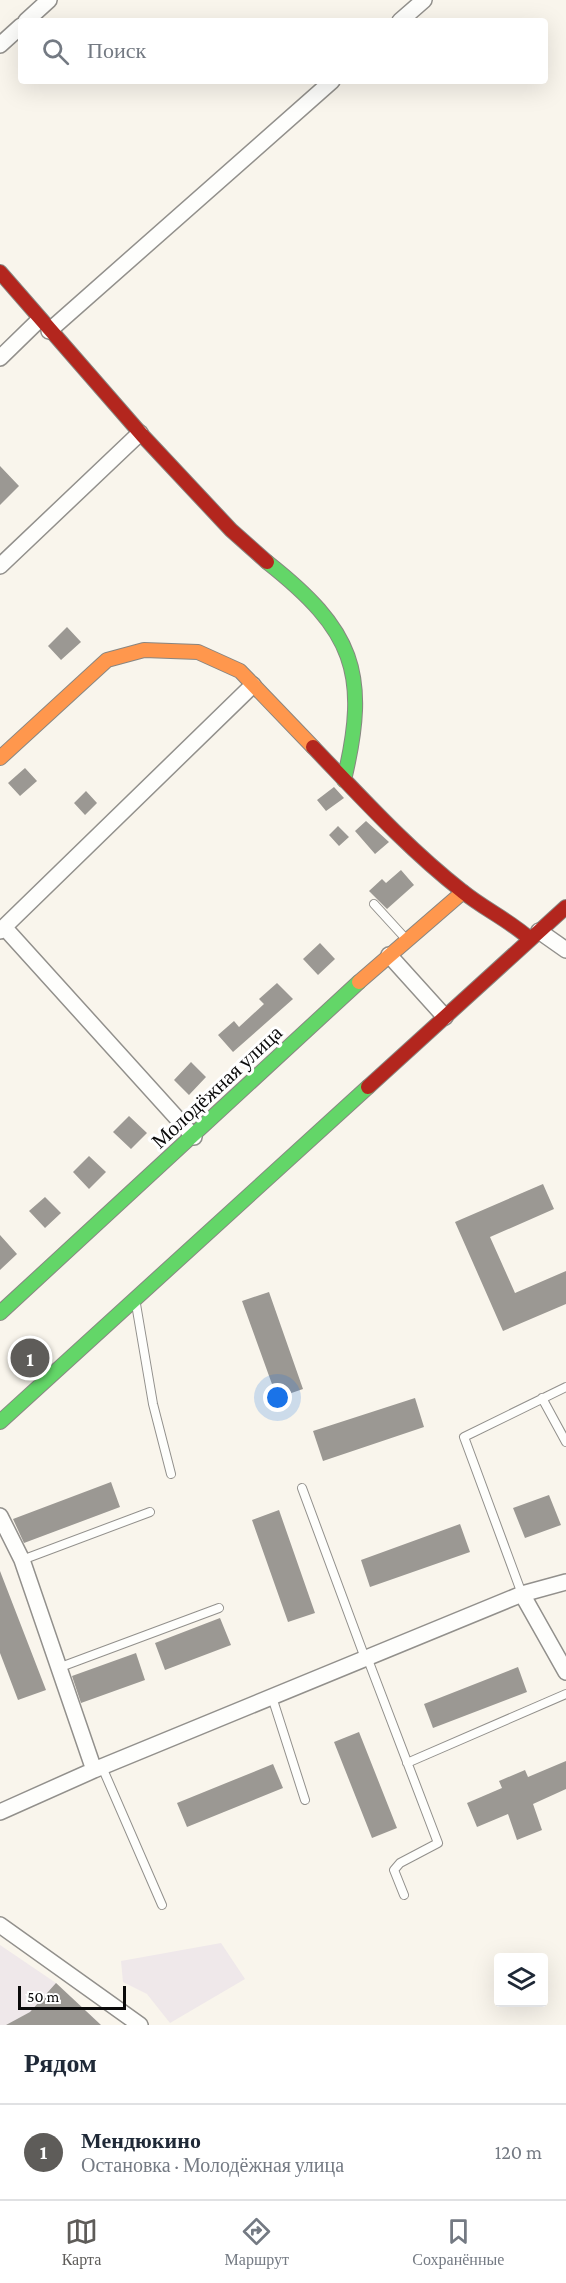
<!DOCTYPE html>
<html lang="ru">
<meta charset="utf-8">
<style>
:root{--surface:#fff;--page:#f6f6f7;--text:#1f2937;--muted:#747a83;--line:#e0e1e3;--accent:#5e5c59}
body{margin:0;font-family:"Crimson Pro",serif;background:var(--page);color:var(--text)}
.controls{position:absolute;right:18px;bottom:18px;display:grid;overflow:hidden;border-radius:6px;box-shadow:0 6px 24px #0002}
.controls button{width:54px;height:54px;display:grid;place-items:center;padding:0;border:0;border-bottom:2px solid var(--line);background:var(--surface);color:var(--text);font:30px sans-serif}
.scale{position:absolute;left:18px;bottom:15px;width:108px;box-sizing:border-box;padding-left:6px;border:3px solid #0a0a0a;border-top:0;font-size:16px;line-height:21px;white-space:nowrap;color:#0a0a0a;-webkit-text-stroke:4px #fff;paint-order:stroke}
.you{position:absolute;left:278px;top:1398px;width:21px;height:21px;margin:-15px;border:4px solid #fff;border-radius:50%;background:#1a73e8;box-shadow:0 0 0 9px #1a73e833}
.badge{display:grid;place-items:center;width:39px;height:39px;border-radius:50%;background:var(--accent);color:#fff;font-size:20px;font-weight:700}
.pin{position:absolute;translate:-50% -50%;border:3px solid #fff;box-shadow:0 2px 6px #0006}
.list{margin:0;padding:0;list-style:none}
h2{display:flex;justify-content:space-between;align-items:center;height:78px;margin:0;padding:0 24px;font-size:26px}
h2 small{font-size:20px;font-weight:400;color:var(--muted)}
.list li{display:grid;grid-template-columns:39px 1fr auto;gap:18px;align-items:center;box-sizing:border-box;height:96px;padding:0 24px;border-top:2px solid var(--line)}
.list b{display:block;font-size:22px;white-space:nowrap}
.list p{margin:0;font-size:20px;white-space:nowrap;color:var(--muted)}
.list em{font-size:20px;font-style:normal;color:var(--muted)}
.icon{flex:none;width:33px;height:33px;fill:none;stroke:currentColor;stroke-width:2;stroke-linecap:round;stroke-linejoin:round}
.map{position:relative;flex:none;width:566px;height:2025px;overflow:hidden}
.search{position:absolute;background:var(--surface);box-shadow:0 6px 24px #0002;left:18px;right:18px;top:18px;height:66px;display:flex;align-items:center;gap:15px;box-sizing:border-box;padding:0 21px;border-radius:6px;color:var(--muted);font-size:22px}
.sheet{height:174px;background:var(--surface)}
nav{display:flex;justify-content:space-around;align-items:center;box-sizing:border-box;height:84px;border-top:2px solid var(--line);background:var(--surface);font-size:16px;color:var(--muted)}
nav a{display:grid;justify-items:center;gap:3px}
nav .on{color:var(--accent)}
.map>svg:first-child{display:block}
.industrial{fill:#efe8ea}
.building{fill:#9b9893}
.lines{fill:none;stroke-linecap:round;stroke-linejoin:round}
.lane-casing{stroke:#92908c;stroke-width:10}
.street-casing{stroke:#92908c;stroke-width:18}
.fast-casing{stroke:#888682;stroke-width:16}
.slow-casing{stroke:#888682;stroke-width:16}
.jam-casing{stroke:#888682;stroke-width:16}
.lane{stroke:#fefefc;stroke-width:8}
.street{stroke:#fefefc;stroke-width:15}
.fast{stroke:#63d668;stroke-width:14}
.slow{stroke:#ff974d;stroke-width:14}
.jam{stroke:#b3261e;stroke-width:14}
.labels{text-anchor:middle;dominant-baseline:central;stroke-width:6;stroke-linejoin:round;paint-order:stroke}
.street-label{font-size:21px;fill:#0a0a0a;stroke:#fff}
</style>
<div class="map">
<svg width="566" height="2025" viewBox="0 0 566 2025">
<rect width="100%" height="100%" fill="#f9f5ec"/>
<path class="industrial" d="M221 1943 245 1979 170 2023 147 1994 123 1982 121 1961Z
M0 1945 56 1983 101 2025H0Z"/>
<path class="building" d="M0 466 19 486 0 505Z
M67 627 81 642 61 660 48 646Z
M25 768 37 781 20 796 8 783Z
M334 787 344 798 326 811 317 800Z
M86 791 97 803 85 815 74 803Z
M366 821 389 842 375 854 355 831Z
M338 826 349 837 339 846 329 835Z
M401 870 414 885 387 909 369 891 382 879 386 883Z
M320 943 335 959 318 975 303 959Z
M277 983 293 999 233 1052 218 1035 234 1021 239 1027 264 1004 259 999Z
M191 1062 206 1077 189 1095 174 1080Z
M129 1116 147 1133 131 1149 113 1132Z
M89 1156 106 1172 89 1189 73 1172Z
M543 1184 554 1209 490 1237 515 1293 566 1271V1304L503 1331 455 1222Z
M45 1197 61 1213 45 1228 29 1211Z
M0 1235 17 1254 0 1270Z
M269 1292 303 1389 277 1398 242 1301Z
M415 1398 424 1427 323 1461 313 1431Z
M111 1482 120 1507 24 1543 13 1519Z
M549 1495 561 1525 525 1538 513 1508Z
M279 1510 315 1613 288 1622 252 1520Z
M460 1524 470 1552 370 1587 361 1560Z
M0 1571 46 1690 18 1700 0 1653Z
M220 1618 231 1645 165 1670 155 1643Z
M136 1653 145 1680 81 1703 72 1676Z
M518 1667 527 1692 433 1728 424 1704Z
M359 1732 397 1828 372 1838 334 1742Z
M566 1761V1789L533 1804 542 1830 517 1840 508 1814 477 1827 467 1803 502 1788 499 1781 525 1770 528 1777Z
M273 1764 283 1788 187 1827 177 1803Z
M56 1983 101 2025H6L30 2012Z"/>
<g class="lines">
<defs>
<path id="lane" d="M374 904 406 939
M136 1304 153 1404 171 1474
M542 1398 566 1442
M302 1488 365 1658
M22 1560 150 1512
M522 1594 464 1437 566 1387
M367 1657 438 1843 400 1863 394 1870 404 1895
M58 1668 219 1608
M272 1697 305 1800
M407 1763 566 1694
M102 1767 162 1905"/>
<path id="street" d="M26 21 49 0
M400 21 424 0
M0 45 21 26
M49 331 332 81
M0 358 39 320
M0 566 140 433
M4 927 194 1137
M0 931 253 685
M539 931 566 950
M389 955 445 1017
M0 1516 22 1560 94 1770
M522 1594 566 1672
M0 1812 94 1770 522 1594 566 1582
M0 1925 140 2025"/>
<path id="fast" d="M267 562C353 630 370 672 344 780
M0 1313 359 982
M0 1422 368 1087"/>
<path id="slow" d="M0 758 107 660 144 650 198 652 240 671 313 747
M359 982 463 892"/>
<path id="jam" d="M0 272 142 435 231 530 267 562
M313 747C360 796 408 849 462 891 484 909 509 920 530 939
M368 1087 566 907"/>
</defs>
<use href="#lane" class="lane-casing"/>
<use href="#street" class="street-casing"/>
<use href="#fast" class="fast-casing"/>
<use href="#slow" class="slow-casing"/>
<use href="#jam" class="jam-casing"/>
<use href="#lane" class="lane"/>
<use href="#street" class="street"/>
<use href="#fast" class="fast"/>
<use href="#slow" class="slow"/>
<use href="#jam" class="jam"/>
</g>
<g class="labels">
<g class="street-label">
<text transform="translate(217 1087) rotate(-43)">Молодёжная улица</text>
</g>
</g>
</svg>
<div class="controls">
<button><svg class="icon" aria-label="layers" viewBox="0 0 24 24"><path d="M12 4l9 5-9 5-9-5zM3 14l9 5 9-5"/></svg></button>
</div>
<div class="scale">50 m</div>
<div class="you"></div>
<div class="pin badge" style="left:30px;top:1358px">1</div>
<div class="search"><svg class="icon" aria-label="search" viewBox="0 0 24 24"><circle cx="10" cy="10" r="6"/><path d="M15 15l6 6"/></svg>Поиск</div>
</div>
<section class="sheet">
<h2>Рядом<small></small></h2>
<ul class="list">
<li><span class="badge">1</span><div><b>Мендюкино</b><p>Остановка · Молодёжная улица</p></div><em>120 m</em></li>
</ul>
</section>
<nav>
<a class="on"><svg class="icon" aria-label="map" viewBox="0 0 24 24"><path d="M3 6l6-2 6 2 6-2v14l-6 2-6-2-6 2zM9 4v14M15 6v14"/></svg>Карта</a>
<a><svg class="icon" aria-label="directions" viewBox="0 0 24 24"><path d="M12 3l9 9-9 9-9-9zM9 14v-3h6M13 9l2 2-2 2"/></svg>Маршрут</a>
<a><svg class="icon" aria-label="saved" viewBox="0 0 24 24"><path d="M7 4h10v16l-5-4-5 4z"/></svg>Сохранённые</a>
</nav>
